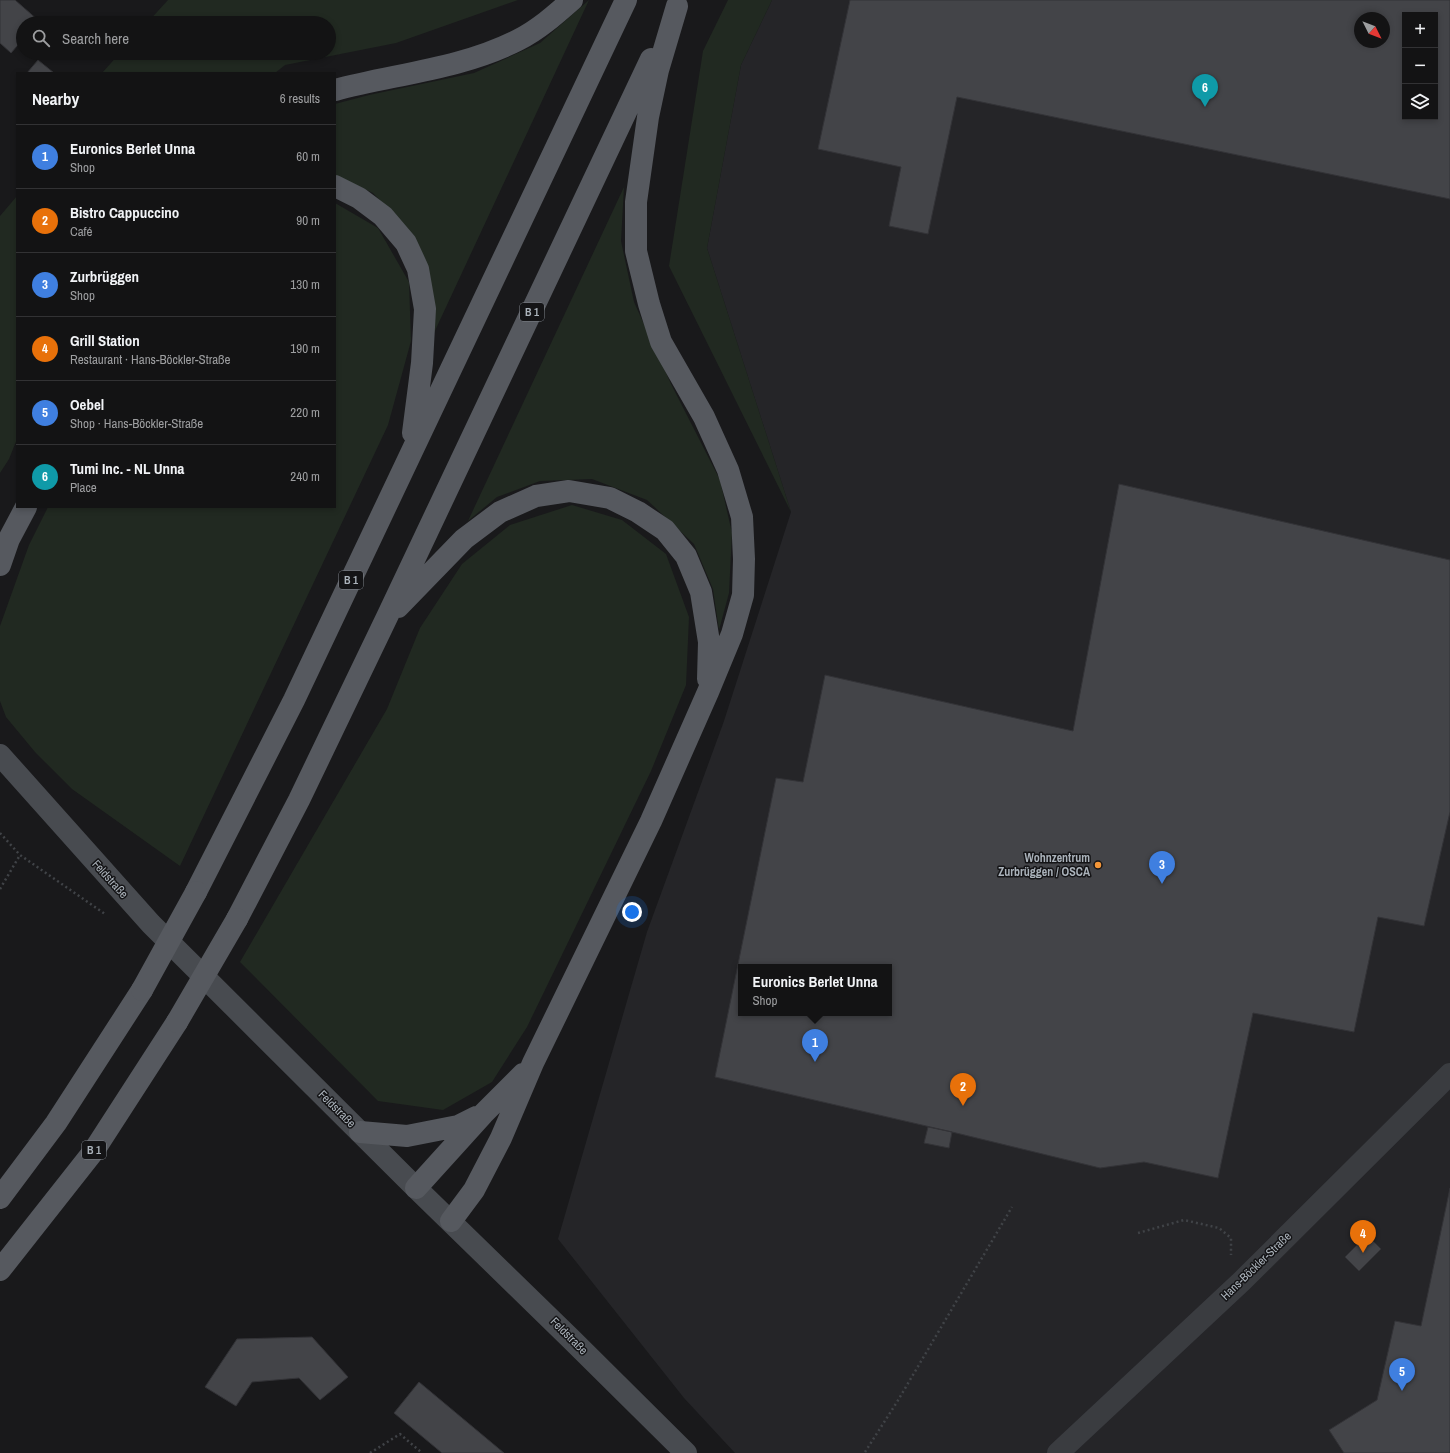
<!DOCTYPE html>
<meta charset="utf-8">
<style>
:root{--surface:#131314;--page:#202022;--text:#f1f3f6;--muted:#9d9ea0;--line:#323234;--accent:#f49638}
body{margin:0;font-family:"Archivo Narrow",sans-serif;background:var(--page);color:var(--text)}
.controls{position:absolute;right:12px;top:12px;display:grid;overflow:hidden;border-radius:0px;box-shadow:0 2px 6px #0003}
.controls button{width:36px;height:36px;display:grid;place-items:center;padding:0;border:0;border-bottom:1px solid var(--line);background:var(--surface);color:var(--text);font:20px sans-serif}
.compass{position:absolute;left:1354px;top:12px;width:36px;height:36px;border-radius:50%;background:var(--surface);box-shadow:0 2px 6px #0003;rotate:132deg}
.you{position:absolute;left:632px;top:912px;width:14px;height:14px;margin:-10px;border:3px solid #fff;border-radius:50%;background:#1a73e8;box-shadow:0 0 0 6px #1a73e833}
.badge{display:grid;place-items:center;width:26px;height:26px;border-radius:50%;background:var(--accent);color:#fff;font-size:13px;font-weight:700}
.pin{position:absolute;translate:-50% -33px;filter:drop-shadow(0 1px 2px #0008)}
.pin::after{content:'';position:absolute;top:21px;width:14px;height:12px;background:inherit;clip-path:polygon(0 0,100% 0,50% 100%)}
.popup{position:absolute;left:738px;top:964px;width:154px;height:52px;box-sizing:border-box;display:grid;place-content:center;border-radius:0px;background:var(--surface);filter:drop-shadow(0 1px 3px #0005);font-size:13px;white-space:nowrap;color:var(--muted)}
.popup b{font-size:15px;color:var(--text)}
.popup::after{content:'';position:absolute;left:50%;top:100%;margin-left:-8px;border:8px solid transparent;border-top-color:var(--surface)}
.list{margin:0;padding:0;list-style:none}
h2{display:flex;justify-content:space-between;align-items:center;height:52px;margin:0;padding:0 16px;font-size:17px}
h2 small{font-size:13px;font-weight:400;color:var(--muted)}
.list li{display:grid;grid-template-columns:26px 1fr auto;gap:12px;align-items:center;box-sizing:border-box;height:64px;padding:0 16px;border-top:1px solid var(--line)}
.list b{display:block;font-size:15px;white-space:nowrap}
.list p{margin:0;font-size:13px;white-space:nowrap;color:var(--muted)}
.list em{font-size:13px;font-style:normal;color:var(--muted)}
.icon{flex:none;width:22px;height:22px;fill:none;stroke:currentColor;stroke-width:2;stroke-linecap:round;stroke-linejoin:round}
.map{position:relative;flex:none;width:1450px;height:1453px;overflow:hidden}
.search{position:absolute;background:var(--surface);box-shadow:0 2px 6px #0003;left:16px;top:16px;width:320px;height:44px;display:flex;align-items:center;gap:10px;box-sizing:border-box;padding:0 14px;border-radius:22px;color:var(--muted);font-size:15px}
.panel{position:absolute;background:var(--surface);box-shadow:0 2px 6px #0003;left:16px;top:72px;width:320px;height:436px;border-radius:0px}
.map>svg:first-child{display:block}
.built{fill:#252528;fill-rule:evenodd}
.green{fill:#212921}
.building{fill:#434448;stroke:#333337;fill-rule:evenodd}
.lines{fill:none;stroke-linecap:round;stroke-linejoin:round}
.path{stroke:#404347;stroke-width:2.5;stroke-dasharray:2 3;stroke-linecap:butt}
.street{stroke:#3a3c40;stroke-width:22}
.secondary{stroke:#484b50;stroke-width:22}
.primary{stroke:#56595f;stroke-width:22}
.primary-bridge{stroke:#56595f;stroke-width:22}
.poi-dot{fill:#f49638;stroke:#141416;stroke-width:1.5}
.labels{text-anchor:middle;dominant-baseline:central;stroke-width:3;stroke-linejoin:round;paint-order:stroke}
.shield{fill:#141416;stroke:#7e838a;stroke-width:1}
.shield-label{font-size:11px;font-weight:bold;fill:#abb3bb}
.poi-label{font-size:12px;font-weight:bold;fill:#abb3bb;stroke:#141416;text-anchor:end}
.street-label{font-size:12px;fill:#abb3bb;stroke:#141416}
</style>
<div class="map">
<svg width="1450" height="1453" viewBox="0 0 1450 1453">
<rect width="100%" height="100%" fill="#19191b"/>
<path class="built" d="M772 0H1450V1453H735L684 1398 558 1239 647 932 724 721 791 512 707 248 741 65ZM1405 15H1435V117H1405ZM1360 18H1384V42H1360ZM741 967H889V1013H741Z"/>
<path class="green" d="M168 0H518L396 43 285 65 275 73H102L120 53H329V23H147Z
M589 0 433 335 408 229 373 193 335 175V104L369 95 474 73 540 43Z
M728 0H772L741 65 707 248 791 512 669 266 703 51Z
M624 187 621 241 634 302 671 384 720 480 732 533 729 593 719 630 713 589 694 544 647 500 592 479 540 481 497 497 468 521Z
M17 196V439L9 459 0 473V216Z
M335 203 378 228 409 282 411 341 388 425 180 866 72 789 35 752 6 717 0 701V626L29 545 48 507H335Z
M572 505 622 520 666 554 689 617 686 685 651 771 527 1027 492 1082 443 1110 378 1101 240 962 387 709 420 628 462 564 510 525Z"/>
<path class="building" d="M0 0H15L39 21 37 23H23V39L11 53 0 43Z
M850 0H1450V199L957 97 928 234 889 226 901 167 818 149ZM1405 15H1435V117H1405ZM1360 18H1384V42H1360Z
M38 60 54 73H27Z
M1119 484 1450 560V812L1424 926 1378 917 1354 1032 1253 1013 1218 1178 1144 1162 1100 1168 952 1132 715 1077 776 778 803 782 825 675 1073 731ZM741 967H889V1013H741Z
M928 1127 952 1132 949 1148 924 1143Z
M1450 1188V1453H1344L1329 1430 1377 1400 1395 1321 1421 1326Z
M1367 1235 1381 1249 1359 1271 1345 1257Z
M312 1337 348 1377 320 1400 299 1378 252 1382 236 1406 205 1387 237 1339Z
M419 1382 504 1453H442L394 1413Z"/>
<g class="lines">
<path class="path" d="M0 833 20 855 105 914
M0 889 20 855
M1138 1233 1184 1220 1219 1228 1231 1238V1255
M865 1452 897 1402 1012 1207
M370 1453 400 1434 422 1453"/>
<path class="street" d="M1058 1453 1242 1281 1450 1074"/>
<path class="secondary" d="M0 755 151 924 416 1188 571 1339 686 1453"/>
<path class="primary" d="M335 90C395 74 461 69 518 40 538 30 555 15 572 0
M335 186 359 198 383 216 406 243 418 269 425 309 422 363 413 433
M0 565 9 539 26 507
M398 607 464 539 500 512 536 496 569 491 610 498 638 512 665 530 686 556 701 592 709 642 708 679
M196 892 294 700 626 0
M237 919 299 800 387 617 651 59
M360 1132 407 1136 458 1126 476 1117
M416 1188 483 1114 523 1074
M0 1198 56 1123 142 990
M451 1221 474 1190 501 1138 533 1063 651 821 708 692 732 634 743 595 744 559 742 517 728 470 704 417 661 342 649 304 636 251V202L648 117 658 70 677 6
M0 1270 93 1152 177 1022"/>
<path class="primary-bridge" d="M142 990 196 892
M177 1022 237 919"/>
</g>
<circle class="poi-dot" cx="1098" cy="865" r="4"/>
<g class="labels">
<g class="shield">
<rect x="520" y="303" width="24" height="18" rx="3"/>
<rect x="339" y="571" width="24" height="18" rx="3"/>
<rect x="82" y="1141" width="24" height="18" rx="3"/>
</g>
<g class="shield-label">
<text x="532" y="312">B 1</text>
<text x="351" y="580">B 1</text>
<text x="94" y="1150">B 1</text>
</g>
<g class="poi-label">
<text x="1090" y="858">Wohnzentrum<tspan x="1090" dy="14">Zurbrüggen / OSCA</tspan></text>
</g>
<g class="street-label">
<text transform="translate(110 879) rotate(48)">Feldstraße</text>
<text transform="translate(337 1109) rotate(45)">Feldstraße</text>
<text transform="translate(1256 1266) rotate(-44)">Hans-Böckler-Straße</text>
<text transform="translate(569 1336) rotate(45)">Feldstraße</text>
</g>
</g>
</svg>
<div class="controls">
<button>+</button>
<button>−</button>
<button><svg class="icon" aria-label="layers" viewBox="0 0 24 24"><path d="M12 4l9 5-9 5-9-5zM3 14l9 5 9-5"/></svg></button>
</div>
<svg class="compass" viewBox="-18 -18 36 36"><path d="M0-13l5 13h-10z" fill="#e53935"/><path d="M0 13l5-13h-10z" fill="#9d9ea0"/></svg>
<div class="you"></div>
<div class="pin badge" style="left:815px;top:1062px;background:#3f7fe0">1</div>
<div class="popup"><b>Euronics Berlet Unna</b>Shop</div>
<div class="pin badge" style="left:963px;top:1106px;background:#e8710a">2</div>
<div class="pin badge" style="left:1162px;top:884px;background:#3f7fe0">3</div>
<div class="pin badge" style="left:1363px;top:1253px;background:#e8710a">4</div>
<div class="pin badge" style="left:1402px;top:1391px;background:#3f7fe0">5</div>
<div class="pin badge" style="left:1205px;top:107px;background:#0f9aa8">6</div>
<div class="search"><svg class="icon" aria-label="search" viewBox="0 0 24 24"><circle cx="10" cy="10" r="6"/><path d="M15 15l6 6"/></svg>Search here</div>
<section class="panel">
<h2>Nearby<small>6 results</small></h2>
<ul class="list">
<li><span class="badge" style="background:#3f7fe0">1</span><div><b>Euronics Berlet Unna</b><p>Shop</p></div><em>60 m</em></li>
<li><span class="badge" style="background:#e8710a">2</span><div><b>Bistro Cappuccino</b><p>Café</p></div><em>90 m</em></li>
<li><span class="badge" style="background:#3f7fe0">3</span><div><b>Zurbrüggen</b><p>Shop</p></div><em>130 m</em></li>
<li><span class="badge" style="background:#e8710a">4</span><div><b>Grill Station</b><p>Restaurant · Hans-Böckler-Straße</p></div><em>190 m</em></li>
<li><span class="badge" style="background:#3f7fe0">5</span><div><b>Oebel</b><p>Shop · Hans-Böckler-Straße</p></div><em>220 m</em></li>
<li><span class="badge" style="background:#0f9aa8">6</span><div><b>Tumi Inc. - NL Unna</b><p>Place</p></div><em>240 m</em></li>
</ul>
</section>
</div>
